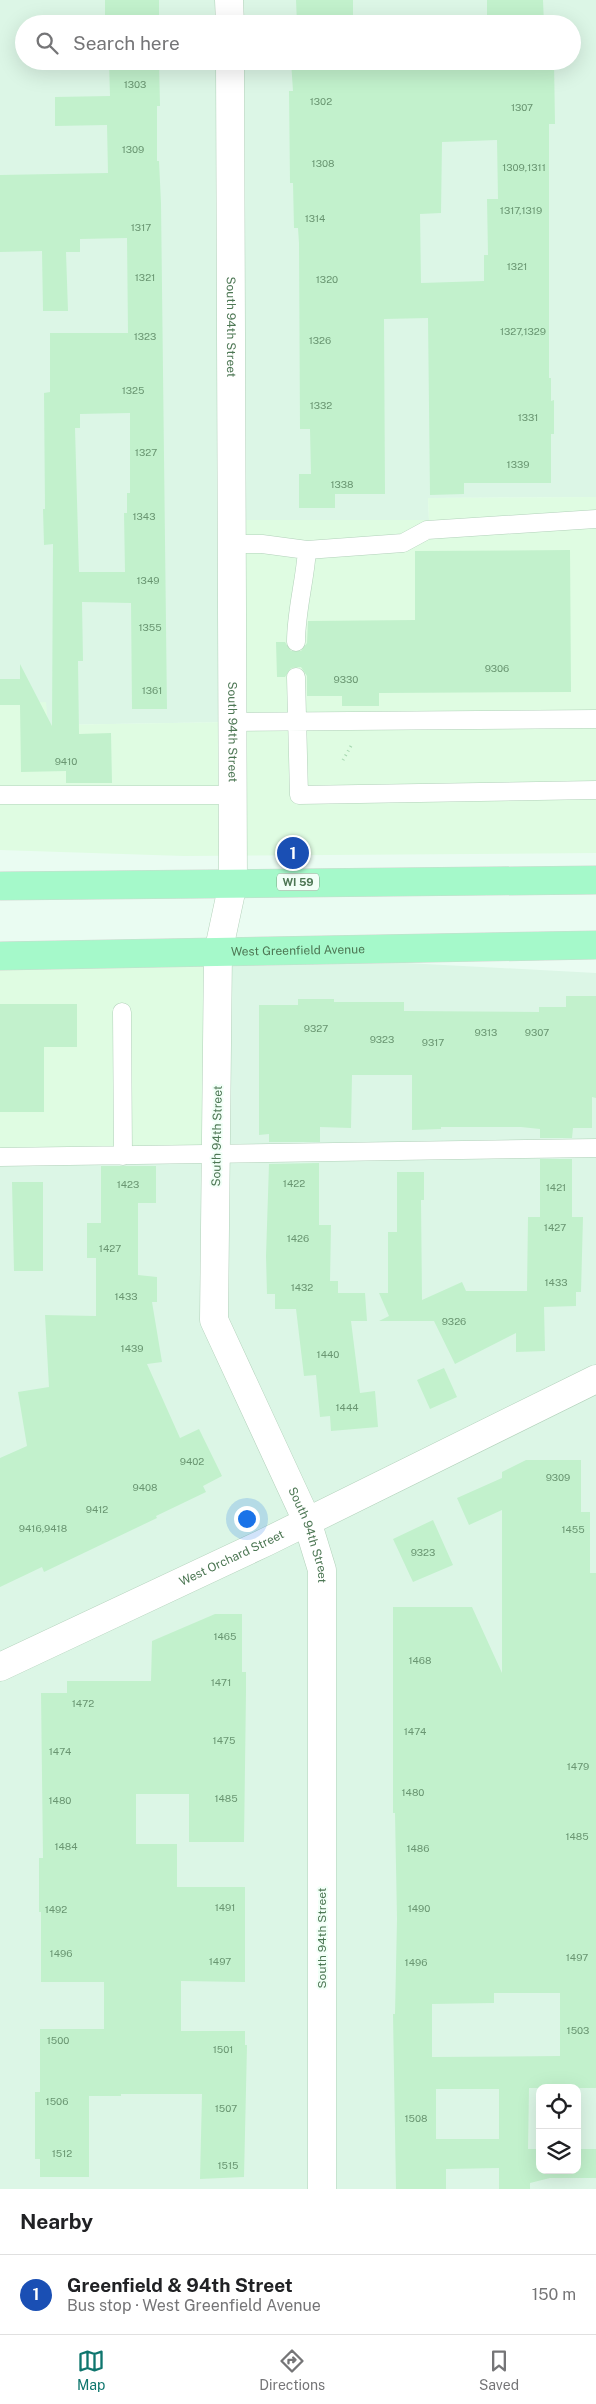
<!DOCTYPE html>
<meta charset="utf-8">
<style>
:root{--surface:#fff;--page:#f6f6f6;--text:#202124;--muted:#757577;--line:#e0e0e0;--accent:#0f766e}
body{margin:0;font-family:"Public Sans",sans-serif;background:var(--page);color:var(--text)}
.controls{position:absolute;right:15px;bottom:15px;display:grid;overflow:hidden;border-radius:10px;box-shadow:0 5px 20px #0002}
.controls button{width:45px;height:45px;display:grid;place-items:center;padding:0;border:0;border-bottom:1px solid var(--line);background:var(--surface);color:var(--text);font:25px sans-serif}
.you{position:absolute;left:246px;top:1518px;width:18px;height:18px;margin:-12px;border:4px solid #fff;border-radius:50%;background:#1a73e8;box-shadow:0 0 0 8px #1a73e833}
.badge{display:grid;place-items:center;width:32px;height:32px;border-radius:50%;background:var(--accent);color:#fff;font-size:16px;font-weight:700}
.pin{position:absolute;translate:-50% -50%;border:2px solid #fff;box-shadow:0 1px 5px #0006}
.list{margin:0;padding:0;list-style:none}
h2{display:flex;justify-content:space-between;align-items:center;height:65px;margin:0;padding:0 20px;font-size:21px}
h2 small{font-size:16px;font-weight:400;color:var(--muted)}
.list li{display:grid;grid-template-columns:32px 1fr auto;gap:15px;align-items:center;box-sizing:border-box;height:80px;padding:0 20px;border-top:1px solid var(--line)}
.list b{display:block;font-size:19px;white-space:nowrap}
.list p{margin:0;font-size:16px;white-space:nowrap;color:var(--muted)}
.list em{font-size:16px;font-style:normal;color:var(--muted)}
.icon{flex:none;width:28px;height:28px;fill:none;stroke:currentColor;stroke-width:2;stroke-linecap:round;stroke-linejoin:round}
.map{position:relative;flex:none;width:596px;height:2189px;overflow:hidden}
.search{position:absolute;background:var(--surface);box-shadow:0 5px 20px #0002;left:15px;right:15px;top:15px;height:55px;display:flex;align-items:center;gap:12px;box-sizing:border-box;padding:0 18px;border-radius:28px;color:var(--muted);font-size:19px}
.sheet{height:145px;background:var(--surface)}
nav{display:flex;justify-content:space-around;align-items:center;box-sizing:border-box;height:70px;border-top:1px solid var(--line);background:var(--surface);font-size:14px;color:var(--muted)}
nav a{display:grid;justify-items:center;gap:2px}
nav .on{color:var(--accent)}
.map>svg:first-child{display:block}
.residential{fill:#dcf6e6;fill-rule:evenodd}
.commercial{fill:#dffce2}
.building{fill:#c2f1cc;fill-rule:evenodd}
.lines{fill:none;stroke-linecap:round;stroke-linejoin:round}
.service-casing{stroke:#b2d1ba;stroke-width:19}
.minor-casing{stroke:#b2d1ba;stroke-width:29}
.primary-casing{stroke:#cdd9cf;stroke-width:29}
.path{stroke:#a5d7af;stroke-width:3;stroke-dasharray:1 4;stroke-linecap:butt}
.service{stroke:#fff;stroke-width:18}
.minor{stroke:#fff;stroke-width:28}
.primary{stroke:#a5f9ca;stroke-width:28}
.labels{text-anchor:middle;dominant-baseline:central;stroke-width:4;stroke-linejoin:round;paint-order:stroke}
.number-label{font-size:10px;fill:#6a9672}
.shield{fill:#f1fff7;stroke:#7ea085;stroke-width:1}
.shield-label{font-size:11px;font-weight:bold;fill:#4d7754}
.street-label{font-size:12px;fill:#4d7754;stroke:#f1fff7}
</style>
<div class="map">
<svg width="596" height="2189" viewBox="0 0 596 2189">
<rect width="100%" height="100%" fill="#eafcf2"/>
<path class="residential" d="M0 0H596V497L428 498 429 520H232V722L48 725 0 705ZM24 24H572V61H24Z
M218 953 596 973V2189H0V1156ZM540 2088H577V2170H540Z"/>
<path class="commercial" d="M596 497V853L184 856 0 850V705L46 702 48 725 232 722 231 520H429L428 498Z
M218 953 217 1155 0 1157V955Z"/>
<path class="building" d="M105 0H159V24H105Z
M296 0H353V17L422 18V16H487V0H543L544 24H297Z
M109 61H159L160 106H157V161H159L161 203 167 709H132L131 603 82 602 83 661H78L79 734 111 733 112 783H66V771L21 772 20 705H0V679H20V664L52 726 53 544 44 545 43 509H45L44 393 50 392V333H128L127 238 80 239V252H66L68 311H43L42 251 0 252V175L108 173 107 125 55 126V97L110 96ZM130 413V493H127V513H124L125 572H79L75 428H80V414Z
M291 61H554L555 124H549V378H551V401L554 400V434H551V483H464V494L430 495 428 318 384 319 385 494H335V508H299V474H311L310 429H300L299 243 298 228H294L293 183H290L289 91H293ZM497 140 498 199H487L488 255H484V281L421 283 420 214 441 213 442 142Z
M570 550 571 692 379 693V706H342V696H307V676L301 667 291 668 285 677H277L276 642H285L291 651H301L307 643 308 621 415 620V551Z
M566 996H596V1098L592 1097V1128H573L572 1138H540V1129L521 1127H441V1129L412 1130V1075H352L351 1128 320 1127V1142H269V1134L259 1135V1005H298V999H334V1002H404V1011L539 1012V1007H566Z
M0 1004H77V1047H44V1112H0Z
M540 1159H572V1217H583L581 1292H576V1306L544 1307 545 1351 516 1352V1333L455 1364 434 1321H379L389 1316 379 1293H388V1232H397V1172H424V1200H421L422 1300 462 1282 466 1291H527L528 1217H540Z
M319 1163V1225H331L330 1281H338V1293H365L367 1321H351L360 1393 375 1391 378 1427 331 1431 330 1416 320 1417 316 1375 304 1376 296 1309H275V1294H267L266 1256 269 1164Z
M101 1166H156V1203H138V1275L157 1277V1302H152L162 1362 147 1364 180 1438 199 1429 222 1476 203 1486 206 1492 156 1516 157 1518 44 1572 42 1567 0 1587V1458L27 1446 18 1392 49 1387 45 1315 96 1316V1258H87V1223H101Z
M12 1182H43V1271H14Z
M444 1368 457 1397 430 1409 417 1380Z
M526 1460H581V1512H590V1573H596V2088H529L528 2149H540V2170H577V2149H596V2178H550L530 2183V2189H499V2168L446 2169V2189H396L393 2014H395L397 1919 395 1813H393V1607H472L502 1673V1510L469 1525 457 1498 502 1478V1472ZM494 1993H560V2056L432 2057V2004L494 2003ZM436 2089H499V2139H436Z
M433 1520 453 1565 413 1582 393 1539Z
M215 1614H242V1672H246V1692L244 1842H189V1794H136V1844H177V1887H245V1982L181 1981V2031H245V2045H247L244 2177 200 2179 202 2094H121V2096H89V2177H40V2159H35V2092H40V2029H104V1982H41V1912H39V1858H43L41 1693H67V1681H151L152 1641Z"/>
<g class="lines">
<defs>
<path id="service" d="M231 544H262L307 550 403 543 427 530 596 519
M296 642C296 611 305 581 307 550
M296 677 299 795 596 790
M232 722 596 719
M0 795H232
M122 1012 123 1156
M0 1157 596 1148"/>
<g id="minor">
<path d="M229 0 230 24"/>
<path id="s1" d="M230 61 233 883 218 953 214 1320 307 1521 322 1570V2189"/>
<path id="s2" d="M0 1667 266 1542 596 1379"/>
</g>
<g id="primary">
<path d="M0 886 596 880"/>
<path id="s3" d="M0 956 596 945"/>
</g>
</defs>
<use href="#service" class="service-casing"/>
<use href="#minor" class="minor-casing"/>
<use href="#primary" class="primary-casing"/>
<path class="path" d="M343 760 351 746"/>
<use href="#service" class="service"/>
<use href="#minor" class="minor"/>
<use href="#primary" class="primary"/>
</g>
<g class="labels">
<g class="number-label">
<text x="135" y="84">1303</text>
<text x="321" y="101">1302</text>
<text x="522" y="107">1307</text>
<text x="133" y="149">1309</text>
<text x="323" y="163">1308</text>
<text x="524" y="167">1309,1311</text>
<text x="521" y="210">1317,1319</text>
<text x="315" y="218">1314</text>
<text x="141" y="227">1317</text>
<text x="517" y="266">1321</text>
<text x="145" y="277">1321</text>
<text x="327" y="279">1320</text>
<text x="523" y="331">1327,1329</text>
<text x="145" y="336">1323</text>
<text x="320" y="340">1326</text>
<text x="133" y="390">1325</text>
<text x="321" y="405">1332</text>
<text x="528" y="417">1331</text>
<text x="146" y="452">1327</text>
<text x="518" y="464">1339</text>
<text x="342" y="484">1338</text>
<text x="144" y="516">1343</text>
<text x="148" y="580">1349</text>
<text x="150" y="627">1355</text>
<text x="497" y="668">9306</text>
<text x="346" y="679">9330</text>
<text x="152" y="690">1361</text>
<text x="66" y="761">9410</text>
<text x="316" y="1028">9327</text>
<text x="486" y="1032">9313</text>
<text x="537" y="1032">9307</text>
<text x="382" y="1039">9323</text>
<text x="433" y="1042">9317</text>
<text x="294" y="1183">1422</text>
<text x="128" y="1184">1423</text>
<text x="556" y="1187">1421</text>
<text x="555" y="1227">1427</text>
<text x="298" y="1238">1426</text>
<text x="110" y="1248">1427</text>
<text x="556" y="1282">1433</text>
<text x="302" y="1287">1432</text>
<text x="126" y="1296">1433</text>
<text x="454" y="1321">9326</text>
<text x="132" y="1348">1439</text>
<text x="328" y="1354">1440</text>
<text x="347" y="1407">1444</text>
<text x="192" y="1461">9402</text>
<text x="558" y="1477">9309</text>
<text x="145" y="1487">9408</text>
<text x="97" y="1509">9412</text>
<text x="43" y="1528">9416,9418</text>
<text x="573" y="1529">1455</text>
<text x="423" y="1552">9323</text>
<text x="225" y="1636">1465</text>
<text x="420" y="1660">1468</text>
<text x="221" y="1682">1471</text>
<text x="83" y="1703">1472</text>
<text x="415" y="1731">1474</text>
<text x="224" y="1740">1475</text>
<text x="60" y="1751">1474</text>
<text x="578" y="1766">1479</text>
<text x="413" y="1792">1480</text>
<text x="226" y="1798">1485</text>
<text x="60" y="1800">1480</text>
<text x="577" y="1836">1485</text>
<text x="66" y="1846">1484</text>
<text x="418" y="1848">1486</text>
<text x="225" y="1907">1491</text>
<text x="419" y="1908">1490</text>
<text x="56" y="1909">1492</text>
<text x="61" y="1953">1496</text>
<text x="577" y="1957">1497</text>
<text x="220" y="1961">1497</text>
<text x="416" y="1962">1496</text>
<text x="578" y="2030">1503</text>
<text x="58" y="2040">1500</text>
<text x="223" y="2049">1501</text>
<text x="57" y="2101">1506</text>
<text x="226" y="2108">1507</text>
<text x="416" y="2118">1508</text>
<text x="62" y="2153">1512</text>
<text x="228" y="2165">1515</text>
</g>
<rect class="shield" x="277" y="873.5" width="42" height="17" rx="4"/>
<g class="shield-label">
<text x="298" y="882">WI 59</text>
</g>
<g class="street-label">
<text stroke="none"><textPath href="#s1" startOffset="266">South 94th Street</textPath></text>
<text stroke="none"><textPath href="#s1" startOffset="671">South 94th Street</textPath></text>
<text stroke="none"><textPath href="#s3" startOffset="298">West Greenfield Avenue</textPath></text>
<text transform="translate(217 1136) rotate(-89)">South 94th Street</text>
<text stroke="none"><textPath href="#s1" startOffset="1496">South 94th Street</textPath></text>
<text stroke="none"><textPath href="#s2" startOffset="256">West Orchard Street</textPath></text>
<text transform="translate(322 1938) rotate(-90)">South 94th Street</text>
</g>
</g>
</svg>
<div class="controls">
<button><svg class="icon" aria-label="locate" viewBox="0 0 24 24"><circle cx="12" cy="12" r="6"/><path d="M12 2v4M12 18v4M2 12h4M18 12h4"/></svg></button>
<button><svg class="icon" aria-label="layers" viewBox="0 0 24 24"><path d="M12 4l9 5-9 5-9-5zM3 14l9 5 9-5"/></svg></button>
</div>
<div class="you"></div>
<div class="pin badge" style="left:293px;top:853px;background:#1a4fb4">1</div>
<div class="search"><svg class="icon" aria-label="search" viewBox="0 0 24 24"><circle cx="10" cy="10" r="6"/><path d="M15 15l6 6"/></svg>Search here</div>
</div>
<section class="sheet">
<h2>Nearby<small></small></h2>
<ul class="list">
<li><span class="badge" style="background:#1a4fb4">1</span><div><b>Greenfield &amp; 94th Street</b><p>Bus stop · West Greenfield Avenue</p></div><em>150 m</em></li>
</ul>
</section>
<nav>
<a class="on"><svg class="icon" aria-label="map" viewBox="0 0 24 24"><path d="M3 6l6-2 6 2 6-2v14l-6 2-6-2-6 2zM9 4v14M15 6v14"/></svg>Map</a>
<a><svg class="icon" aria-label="directions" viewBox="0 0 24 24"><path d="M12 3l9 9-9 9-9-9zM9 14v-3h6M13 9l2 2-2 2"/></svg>Directions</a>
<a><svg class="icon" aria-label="saved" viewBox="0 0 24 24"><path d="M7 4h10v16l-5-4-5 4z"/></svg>Saved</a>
</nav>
